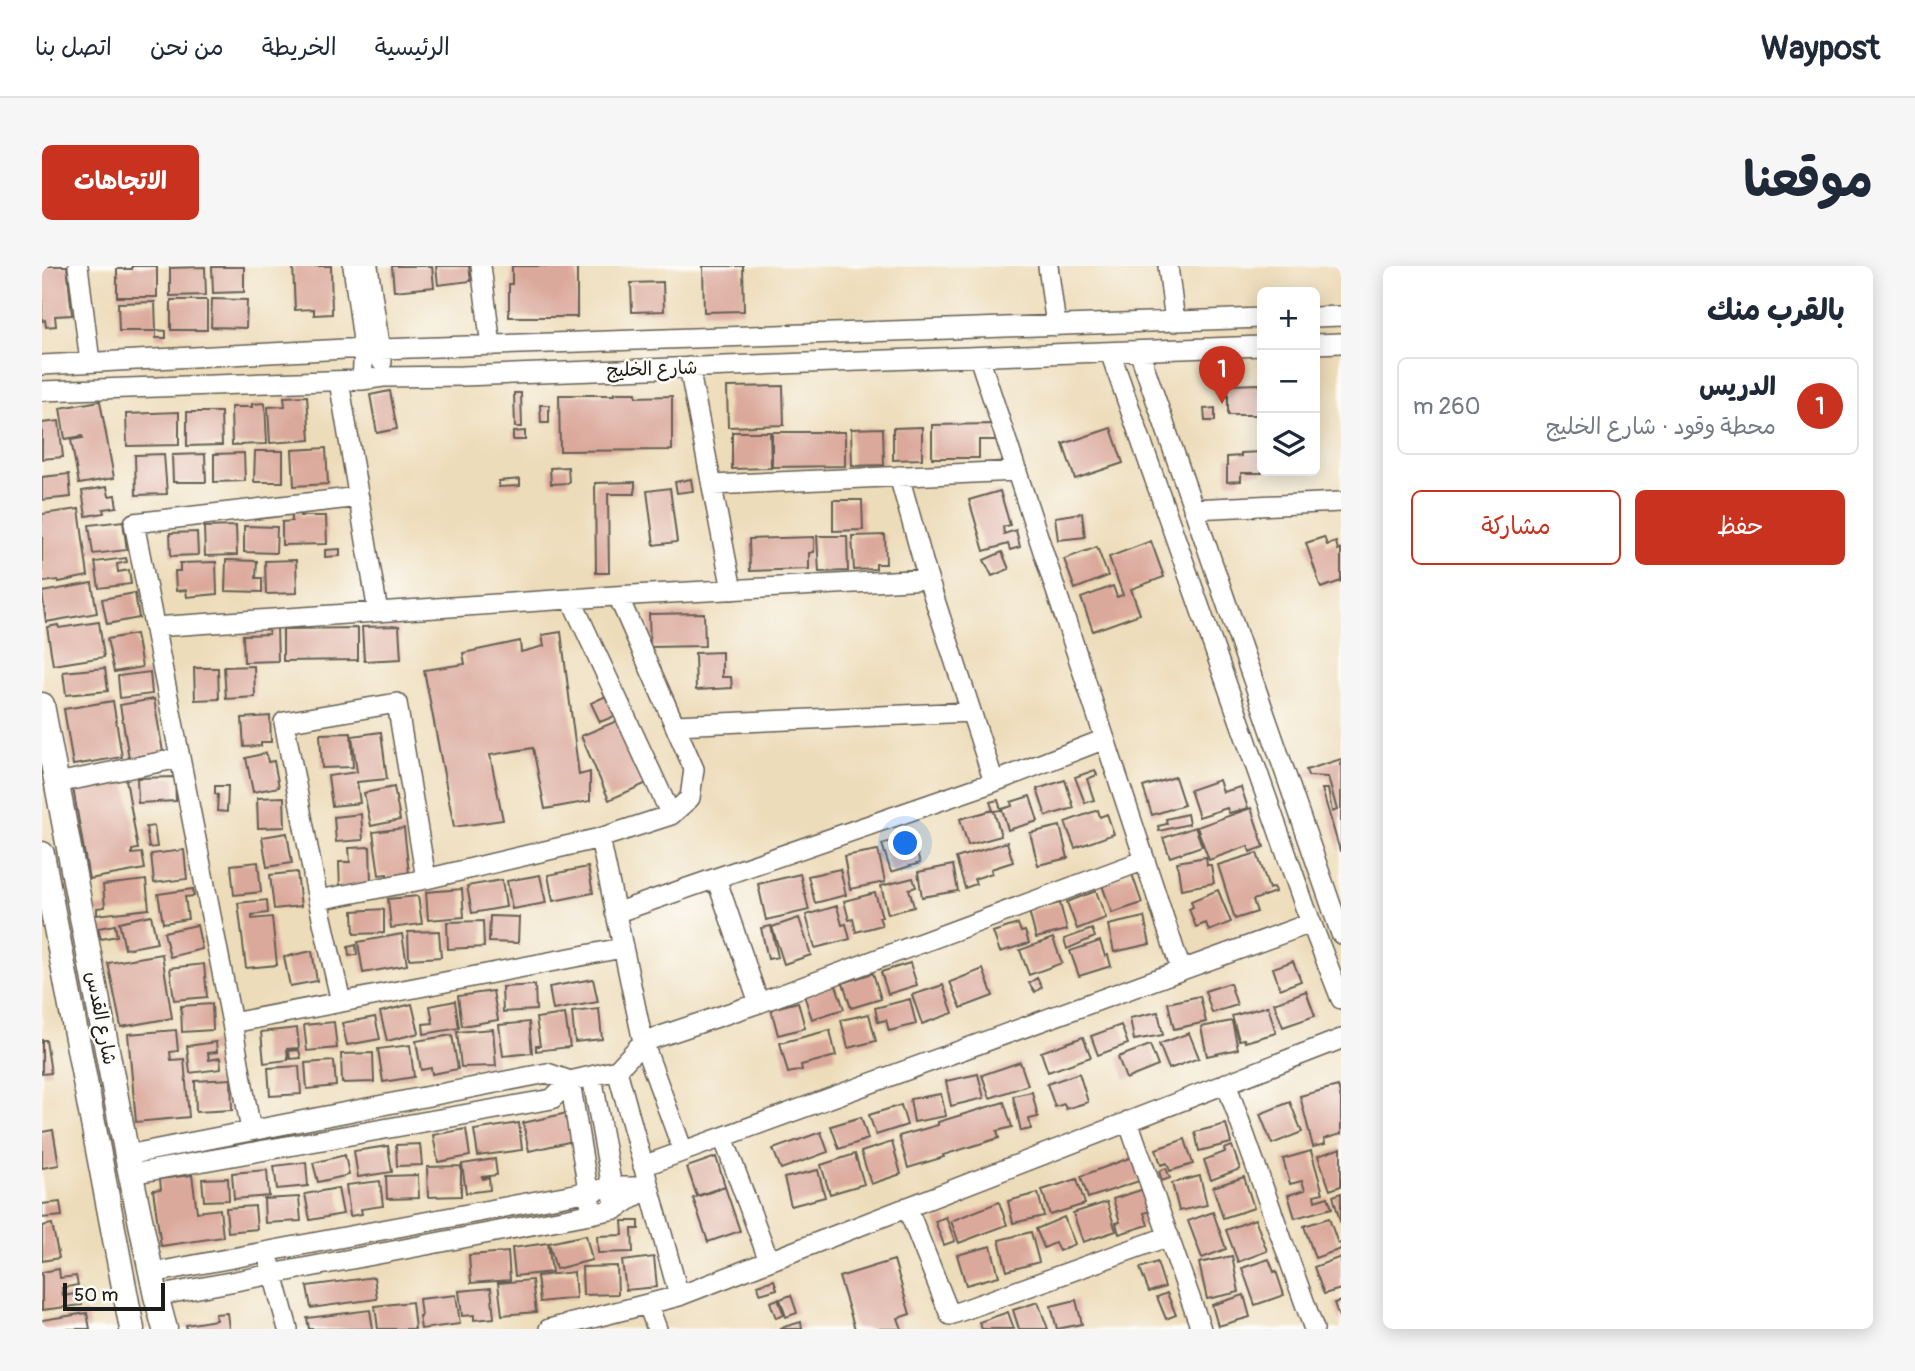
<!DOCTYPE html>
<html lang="ar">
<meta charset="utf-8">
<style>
:root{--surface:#fff;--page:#f6f6f7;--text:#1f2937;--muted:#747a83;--line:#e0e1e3;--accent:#c8321e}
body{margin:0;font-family:Pangolin,"Playpen Sans Arabic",sans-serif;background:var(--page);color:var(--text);direction:rtl}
.controls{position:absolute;right:21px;top:21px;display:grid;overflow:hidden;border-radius:10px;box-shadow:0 4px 18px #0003}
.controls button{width:63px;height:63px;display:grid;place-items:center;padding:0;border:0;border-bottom:2px solid var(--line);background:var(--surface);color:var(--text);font:35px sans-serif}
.scale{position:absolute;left:21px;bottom:18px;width:102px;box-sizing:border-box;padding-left:7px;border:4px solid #1c1c1c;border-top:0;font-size:19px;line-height:24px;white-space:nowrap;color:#1c1c1c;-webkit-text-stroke:5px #fdfcf7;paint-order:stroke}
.you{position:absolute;left:864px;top:578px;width:24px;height:24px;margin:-18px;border:5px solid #fff;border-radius:50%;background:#1a73e8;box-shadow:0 0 0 10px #1a73e833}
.badge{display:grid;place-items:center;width:46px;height:46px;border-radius:50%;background:var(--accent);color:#fff;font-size:23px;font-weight:700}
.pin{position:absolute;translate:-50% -58px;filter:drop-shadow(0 2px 4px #0008)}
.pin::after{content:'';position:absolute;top:37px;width:24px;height:21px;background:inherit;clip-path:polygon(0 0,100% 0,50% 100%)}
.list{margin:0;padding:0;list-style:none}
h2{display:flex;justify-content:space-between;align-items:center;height:91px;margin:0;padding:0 28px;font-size:30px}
h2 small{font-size:23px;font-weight:400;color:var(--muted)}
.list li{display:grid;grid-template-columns:46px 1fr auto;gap:21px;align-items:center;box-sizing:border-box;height:98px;margin:0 14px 14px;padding:0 14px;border:2px solid var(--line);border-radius:10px}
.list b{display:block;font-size:26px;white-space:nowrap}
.list p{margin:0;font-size:23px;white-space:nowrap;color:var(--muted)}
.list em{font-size:23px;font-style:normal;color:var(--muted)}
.actions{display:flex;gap:14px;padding:21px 28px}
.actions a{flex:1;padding:16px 0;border:2px solid var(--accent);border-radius:10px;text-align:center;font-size:24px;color:var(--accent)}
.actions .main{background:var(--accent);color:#fff}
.icon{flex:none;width:38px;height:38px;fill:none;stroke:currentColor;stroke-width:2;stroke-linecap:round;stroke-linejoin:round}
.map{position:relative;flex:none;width:1299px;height:1063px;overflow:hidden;direction:ltr;border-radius:10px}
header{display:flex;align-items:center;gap:42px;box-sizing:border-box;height:98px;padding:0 35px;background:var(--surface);border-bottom:2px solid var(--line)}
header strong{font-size:33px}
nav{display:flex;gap:38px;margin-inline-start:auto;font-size:24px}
.intro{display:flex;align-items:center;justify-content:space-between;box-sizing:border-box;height:168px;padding:0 42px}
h1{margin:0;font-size:49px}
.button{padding:18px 32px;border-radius:10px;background:var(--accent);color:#fff;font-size:24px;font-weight:700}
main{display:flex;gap:42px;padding:0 42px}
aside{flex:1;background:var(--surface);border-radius:10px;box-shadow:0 4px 18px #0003}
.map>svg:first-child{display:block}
.building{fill:#dba99b}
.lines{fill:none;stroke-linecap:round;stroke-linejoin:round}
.minor-casing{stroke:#655f53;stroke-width:22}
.major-casing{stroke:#655f53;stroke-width:27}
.minor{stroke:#fff;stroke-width:19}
.major{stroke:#fff;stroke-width:24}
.labels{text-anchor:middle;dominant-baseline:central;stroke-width:5;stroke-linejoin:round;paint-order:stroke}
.street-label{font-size:19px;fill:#1c1c1c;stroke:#fdfcf7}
</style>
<header>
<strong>Waypost</strong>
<nav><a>الرئيسية</a><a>الخريطة</a><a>من نحن</a><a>اتصل بنا</a></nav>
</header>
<div class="intro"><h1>موقعنا</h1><a class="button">الاتجاهات</a></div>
<main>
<aside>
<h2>بالقرب منك<small></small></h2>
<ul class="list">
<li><span class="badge">1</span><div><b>الدريس</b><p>محطة وقود · شارع الخليج</p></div><em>260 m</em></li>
</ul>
<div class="actions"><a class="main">حفظ</a><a>مشاركة</a></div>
</aside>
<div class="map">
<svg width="1299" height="1063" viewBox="0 0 1299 1063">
<rect width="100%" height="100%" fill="#fdfcf7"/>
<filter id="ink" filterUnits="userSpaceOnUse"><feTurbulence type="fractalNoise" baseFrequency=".0143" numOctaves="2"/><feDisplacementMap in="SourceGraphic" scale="14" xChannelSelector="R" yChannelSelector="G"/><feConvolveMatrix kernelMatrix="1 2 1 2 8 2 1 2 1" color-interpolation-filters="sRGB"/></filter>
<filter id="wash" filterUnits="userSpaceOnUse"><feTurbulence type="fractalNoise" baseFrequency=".00686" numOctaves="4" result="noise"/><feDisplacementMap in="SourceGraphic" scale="28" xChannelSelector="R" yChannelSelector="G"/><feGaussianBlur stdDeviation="1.57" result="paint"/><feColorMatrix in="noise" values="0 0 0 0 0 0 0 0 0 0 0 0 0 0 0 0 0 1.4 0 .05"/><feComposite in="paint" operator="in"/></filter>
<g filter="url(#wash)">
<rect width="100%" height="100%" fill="#eddcb9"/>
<g id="blocks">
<path class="building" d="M0 0H25L30 49 13 50 14 60 4 61 3 54 0 55Z
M90 0H115V31H75V3H90Z
M251 0H289L290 48 272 49V43L253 44Z
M350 0H390L392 21 352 25Z
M394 0H427L429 15 396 19Z
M470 0H535V51H467V18H470Z
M661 0H701L702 45 662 46Z
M163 1 164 29 128 30V2Z
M170 1H202V26L171 27Z
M621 16 622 45 590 46 589 17Z
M170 33 205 34 204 62 169 61Z
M129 34H165V64H129Z
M113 36 114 65H77L76 37Z
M114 64 124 65V72H114Z
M1218 118 1219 149H1186V119Z
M741 120 742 159 686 161 685 121Z
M348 125 355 163 335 167 328 129Z
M472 127H479L480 161H473Z
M572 127H594V131L630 130V184L518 185 517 129H572Z
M265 130 268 174 228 177 226 141 243 140 242 131Z
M58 135 72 212 37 218 29 174 41 172 40 170 23 173 18 142Z
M223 137 225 178 190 179 189 141H210V138Z
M498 139H507V157H499Z
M1173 142V155H1163L1162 143Z
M137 146V179L85 180 84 148Z
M145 146H179L180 179 145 180Z
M17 155 21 191 0 193V157Z
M953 158 954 174H937V192H890V159Z
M880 161V193L851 194V162Z
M841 162 842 199 810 200 809 163Z
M1069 162 1081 197 1033 213 1021 178Z
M483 165V174H471V166Z
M690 166H728L729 202 690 203Z
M730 166H803V200L730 201Z
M284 182 286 218 252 220 250 184Z
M213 185H241V216H212Z
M1220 186V207H1199V215L1185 216V191L1199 190V187Z
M202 187 203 215 172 216V188Z
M122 188 125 228 94 229 93 189Z
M163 188 164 216H131L130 189Z
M526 201 527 217 509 218 508 202Z
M27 208 29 231 0 234V211Z
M478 213V220L457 221V215Z
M649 213 651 225 635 227 633 216Z
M593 216V228H566L567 307H554L553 217Z
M65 221 67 230 73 229 75 241 61 243 62 247 44 250 40 225Z
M628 222 635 276 612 279 605 225Z
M958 225 968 259 961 261 962 268 974 264 978 281 968 284 966 278 942 285 927 234Z
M791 234H820L821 264 791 265Z
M37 243 46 310 17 316 16 314 0 316V248Z
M250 246H258V250H284L285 278 240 279V256L250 255Z
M1040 247 1043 271 1016 274 1013 251Z
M81 255 85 284 51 288 47 259Z
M194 260 195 289 163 290 162 261Z
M202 260 235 261 234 287 202 286Z
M155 266 156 289 129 290 128 267Z
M843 269 844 298H834V303L812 304 810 270Z
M775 270H805L806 305 777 306Z
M772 271V286L767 287V303L708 305 707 273Z
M1282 271 1285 279 1294 276 1296 284 1299 283V315L1279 322 1264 277Z
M1109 275 1122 311 1089 323 1098 348 1051 365 1039 332 1071 320 1075 331 1081 329 1067 291Z
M1055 281 1066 310 1033 323 1022 293Z
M298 283V290L283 291V284Z
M960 286 967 303 950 310 942 294Z
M84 292 85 296 75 298 76 306 87 304 89 318 57 322 53 296Z
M184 294 215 295 214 312H220V326L183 325Z
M254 294 255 327 224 328 223 295Z
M174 296 175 328 145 331 144 324 134 325 133 305H138V297Z
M50 317 55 347 4 356 0 326Z
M93 327 97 352 65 358 60 333Z
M662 347 663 380 608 381 607 348Z
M57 356 62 391 11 399 5 361 16 359 17 362Z
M357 360 359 393 322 395 320 361Z
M226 362H235L236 395 202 396 201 369 227 368Z
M316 362V394L241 395V363Z
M519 366 537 509 548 506V535L503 543 491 482 448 489 461 554 412 561 382 404 423 398 421 387 478 375 479 386 502 380 500 369Z
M94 368 100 401 72 406 65 373Z
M680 386V411H689L690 422 654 424 653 387Z
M212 400 213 431 184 433 182 401Z
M63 402 66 425 24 429 21 406Z
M152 402H176L177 433 153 434Z
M108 406 110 428 78 432 76 410Z
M564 430 573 450 558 456 549 437Z
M112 433 121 486 87 492 78 439Z
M71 435 80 491 31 499 22 443Z
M228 450 229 476H219V480L202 481 200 452Z
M577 454 605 517 567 534 539 470Z
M339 466 345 513 315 516 318 537 290 540 286 510 315 506 310 470Z
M309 467 311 501 280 502 278 468Z
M224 487 226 496 232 495 237 521 211 526 204 492Z
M1299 493V585H1298L1280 523H1286L1290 546 1295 544 1286 511 1266 510 1264 504Z
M1053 504 1055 509 1045 513 1052 534 1043 537 1033 511Z
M133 511 134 535 96 537 95 512Z
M1133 511 1142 539 1110 549 1101 521Z
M84 513 96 583 90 584V588L100 587 103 603 47 613 31 522Z
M1023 514 1032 542 1004 550 995 523Z
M1177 514 1181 526 1199 521 1206 542 1187 547 1185 542 1157 551 1148 524Z
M173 520H186L185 546 175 545 176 529 173 528Z
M352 521 358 554 329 560 322 527Z
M988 530 996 555 966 564 960 543 970 540 969 536Z
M242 531 243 561 216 562 215 532Z
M956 534 959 544 952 545 959 570 926 579 918 553 951 544 948 536Z
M1209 542 1222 581 1208 586 1206 580 1167 594 1155 561Z
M1056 544 1058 551 1065 548 1072 568 1033 582 1023 556Z
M319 548 321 574 294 576 292 551Z
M1145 548 1147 558 1117 565 1116 560 1125 558 1124 553Z
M112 560 115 581 107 582 104 561Z
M1018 560 1026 592 996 599 988 567Z
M1153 561 1160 580 1128 591 1121 572Z
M362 562 368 616 347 619 345 608 337 609 331 566Z
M245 567 250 597 225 601 220 571Z
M869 570 878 597 849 606 840 578Z
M965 576 971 596 949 603 950 607 932 613 934 618 923 622 914 592Z
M328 581 329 616 298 623 297 596H308L307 582Z
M142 584 145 613 112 617 109 588Z
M836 584 843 616 808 623 802 590Z
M1215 587 1227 623 1232 621 1233 626 1211 634 1215 646 1193 653 1176 599Z
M1164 591 1165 599H1169L1172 617 1139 623 1135 596Z
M216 596 219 626 192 629 189 599Z
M911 599 916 625 880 631 876 606Z
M546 601 551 627 511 635 506 609Z
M798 603 804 629 773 637 766 610Z
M255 606 259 640 232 643 228 609Z
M758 608 767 644 724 654 716 618Z
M1090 608 1100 637 1070 647 1060 619Z
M498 609 504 637 470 643 465 615Z
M871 612 874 621 867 623 872 641 846 648 839 620Z
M104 614 107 643 55 649V642L63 641 61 619Z
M460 614 464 641 430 647 425 620Z
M151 623 152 630 143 631 146 653 121 657 116 628Z
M420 623 422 651 386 654 384 626Z
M1176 624 1189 656 1167 665 1164 657 1154 661 1147 643 1151 641 1149 635Z
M1054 625 1064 652 1035 663 1025 636Z
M833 627 840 651H837L840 659 814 666 811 653 807 654 802 635Z
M376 630 380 658 349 662 346 633Z
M225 634 226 647 210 649V653L230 651 235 699 204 702 196 637Z
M1018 637 1025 664 994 672 987 645Z
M795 640 800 659 804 658 808 673 773 682 764 649Z
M342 643V667L312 668 311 645Z
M109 649 115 677 83 683 77 656Z
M448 650 477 651 476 677 447 676Z
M1102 651 1108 678 1072 686 1066 659Z
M757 652 769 689 742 698 730 661Z
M441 655 442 681 406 683 405 656Z
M976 658 979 666 983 665 987 677 958 686 951 666Z
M73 659 75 670 59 673 56 662Z
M155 659 160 683 128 691 122 666Z
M729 660 736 691 726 693 719 662Z
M1050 663 1053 671 1025 683 1022 673Z
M397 665 399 691 367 693 366 666Z
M360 668 365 699 321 707 316 676Z
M1011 672 1020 697 987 709 978 684Z
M1058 675 1063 690 1066 689 1069 700 1037 710 1028 685Z
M314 679 315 689 307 690 306 681Z
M270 685 275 715 248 720 242 691Z
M120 688 130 752 79 761 66 697Z
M1251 695 1259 715 1238 723 1231 702Z
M868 697 875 719 846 728 839 706Z
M162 698 165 731 132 734 128 702Z
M941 703 951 730 919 742 908 716Z
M831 707 839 733 809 742 801 717Z
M995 712 1000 721 993 726 987 717Z
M551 713 556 736 511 744 507 721Z
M793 716 802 743 770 753 761 726Z
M1188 717 1195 739 1170 747 1163 725Z
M493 719 494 744 461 746 460 721Z
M901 719 911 747 880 758 870 729Z
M451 725 456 754 420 760 416 730Z
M1264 725 1273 750 1241 761 1232 737Z
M1158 730 1164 756 1132 763 1126 737Z
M868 733 874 758 847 765 844 754 836 756 833 742Z
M413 735 417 762 382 768 381 758 391 757 388 740Z
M756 736 763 762 736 769 729 743Z
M170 738 171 764 140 766 139 740Z
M370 738 377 767 345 775 338 746Z
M1226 740 1234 767 1203 776 1202 773 1197 774 1190 750Z
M557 743 560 773 533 776 530 746Z
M1116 746 1121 769 1092 774 1088 752Z
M523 748 528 781 494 785V780H498L494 752Z
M827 748 834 775 806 782 799 754Z
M333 751 338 773 305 779 300 757Z
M1190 755 1196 783 1165 790 1159 761Z
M292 756 295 782 265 785 262 759Z
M487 756 490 787 461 790 457 759Z
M1079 759 1086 778 1056 789 1049 770Z
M255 762 257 782 245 783 246 794 222 797 219 766Z
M451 763 454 800 419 801 415 766Z
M134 764 136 785 128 786 129 794 142 793 147 851 94 856 86 768Z
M788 764 794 790 759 799 760 804 746 807 738 777Z
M1147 767 1157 792 1127 803 1117 778Z
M410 769 416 803 390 808 389 802 379 804 374 775Z
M1041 771 1049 791 1006 806 999 786Z
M0 774H4L9 807 0 808Z
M174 776 175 786 166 787 167 794 178 792 179 803 148 807 145 780Z
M368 779 372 811 341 816 336 783Z
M1108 779 1116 800 1084 813 1076 791Z
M257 784 259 792 248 793 247 785Z
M331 787 332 816 300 817 299 788Z
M292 795 294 820 265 823 263 797Z
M978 796 986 819 948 832 940 809Z
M257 800 259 828 228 830 226 802Z
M1037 807 1046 836 1024 843 1022 838 1013 841 1005 818Z
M936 808 942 832 909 840 904 815Z
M189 813 190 844 154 846 153 815Z
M1296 820 1299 833V868L1282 873 1283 878 1271 881 1258 830Z
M990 826 996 851 987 853 989 863 979 865 971 830Z
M899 828 904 850 872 856 868 833Z
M962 836 970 861 955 865 957 872 901 889 902 891 866 902 857 870 896 859V856Z
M1248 836 1260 866 1230 878 1218 848Z
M859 839 865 859 834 869 827 849Z
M525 847 531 875 487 885 481 857Z
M819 851 826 873 797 883 789 860Z
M477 857 480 884 436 890 432 864Z
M1184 858 1189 877 1157 885 1153 866Z
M424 863 428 890 396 896 391 869Z
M11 864 17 899 0 902V866Z
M779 866 786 886 739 903 731 883Z
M1143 873 1151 898 1128 905 1125 897 1119 899 1114 883Z
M850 876 859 908 829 918 819 886Z
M378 878 380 899 355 900 354 879Z
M346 880 350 906 316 911 312 885Z
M1190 880 1198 903 1169 914 1162 894 1183 886 1182 883Z
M1299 882V920L1288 924 1276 890Z
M1269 885 1281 927 1272 929 1273 935 1286 931 1290 942 1253 952 1246 929 1263 924 1260 915 1248 918 1241 893Z
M813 888 822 918 788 928 779 899Z
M1098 888 1106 912 1046 932 1039 910Z
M303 889 307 909 276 916 271 897Z
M674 891 683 920 655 930 645 901Z
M453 893 455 909 440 911 441 913 447 912 448 924 424 927 420 898Z
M264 896 266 920 235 923 232 900Z
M419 900V930L386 931 385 901Z
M1124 902 1128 912 1120 915 1117 905Z
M225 904 227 930 192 933 190 907Z
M776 904 783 931 749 940 742 912Z
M150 909 155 946 178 943 181 971 119 980 111 924 119 923 118 913Z
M376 909 377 932 345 933 344 910Z
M1158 910 1165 939 1137 945 1130 917Z
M1202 911 1212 942 1181 952 1171 921Z
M186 912 187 934 162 935 160 913Z
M1035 913 1043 938 1008 949 1000 924Z
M338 915 341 940 319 943 320 948 308 950 304 919Z
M683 921 698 965 666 976 651 932Z
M296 922 301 948 268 954 263 928Z
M1105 922 1112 944 1102 947 1106 959 1077 968 1074 957 1078 956 1071 933Z
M996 927 1002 950 971 957 966 935Z
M1299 927V954L1298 955 1291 930Z
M257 931 259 955 223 957 222 933Z
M18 936 20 950 0 952V938Z
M957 936 965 959 917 977 909 955Z
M1065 936 1074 965 1041 976 1031 947Z
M213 940 215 963 186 966 184 942Z
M1171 946 1184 983 1160 992 1146 955Z
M904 951 913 975 902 979 893 955Z
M1022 951 1033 978 1017 985 1013 977 1002 982 994 963Z
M1287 952 1296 978 1299 976V983L1273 992 1262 960Z
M1213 953 1225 985 1196 996 1184 964Z
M580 955H597V963H590L591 986 556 987 555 970 581 969Z
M10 958 17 992 0 995V960Z
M989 966 997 996 965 1005 957 974Z
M544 969 550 994 514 1003 507 977Z
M506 977 510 1006 473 1010 470 982Z
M949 980 957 1010 924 1019 915 989Z
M466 986 468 1014 429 1017 427 989Z
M1190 990 1197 1026 1165 1033 1157 997Z
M612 991 615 1021 584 1024 580 995Z
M1299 991V1023L1282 1028 1272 1001Z
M1227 993 1232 1006 1234 1005 1242 1029 1213 1039 1200 1002Z
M852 994 868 1048 856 1052 860 1063H813L797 1011Z
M1115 996 1123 1021 1107 1026 1098 1002Z
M575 1000 576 1028 541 1029 540 1001Z
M17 1003 18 1012 34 1010 36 1019 20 1022 21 1030 39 1027 40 1039 0 1044V1006Z
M532 1006 534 1032 498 1036 495 1010Z
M332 1011 335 1033 269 1042 265 1020Z
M490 1014 494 1046 460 1049 456 1017Z
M732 1014 735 1023 718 1028 716 1019Z
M449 1022 452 1052 432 1054V1049L420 1050 417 1025Z
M1125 1027 1134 1049 1124 1053 1115 1031Z
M414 1029 418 1058 379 1063 377 1050H379L377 1033Z
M749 1029 755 1047 744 1051 738 1033Z
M1202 1029 1208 1051 1176 1060 1170 1039Z
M736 1033 742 1049 734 1052 728 1036Z
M1034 1034 1040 1058 1015 1063 1009 1040Z
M1299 1035V1057L1292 1037Z
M370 1036 373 1063H336L333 1040Z
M996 1036 1006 1063H977L971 1044Z
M328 1044 331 1063H267L265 1052Z
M966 1046 972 1063H940L937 1056Z
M45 1047 48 1063H0V1054Z
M185 1047 187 1063H145L144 1059 174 1054 173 1048Z
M759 1056 760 1063H738V1062Z"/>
</g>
</g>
<g filter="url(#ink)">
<use href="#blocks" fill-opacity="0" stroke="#655f53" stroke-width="2"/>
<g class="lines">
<defs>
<path id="minor" d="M36 0 48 96
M311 0 322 82 320 114
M326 0 340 96
M439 0 449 80
M1006 0 1014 60
M1126 0 1133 56
M1273 51 1299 50
M1273 78 1299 77
M1097 85 1299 668
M1068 86 1263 641 1299 733
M937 91 1139 704
M0 99 322 82 339 83 1220 52
M647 101 690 324
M297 115 336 346
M0 125 284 115 320 114 341 111 420 110 1220 80
M857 210 886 313 952 516
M670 219 975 205
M1151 243 1299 236
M529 333 629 549
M112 361 572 330 886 313
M633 459 929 446
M15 517 138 492
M558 572 601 776 641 885
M674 612 717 737
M276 634 384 613 558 572 629 549 648 532 652 503 576 330
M573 647 952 516 1063 473
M299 736 276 634 242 456 355 437 384 613
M190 757 580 682
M575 804 637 1030
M550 810 572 933
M1184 817 1272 1063
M1086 855 1159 1063
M209 865 190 757 92 257 317 231
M681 871 727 995
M85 889 505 807 528 815 550 948
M601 900 1269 657
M89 908 510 833 528 815 575 804 601 776 717 737 1103 594
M865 941 908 1049 1127 970
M228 997 246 1063
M110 1007 570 921H607
M114 1030 574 943 607 921
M606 1039 615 1063
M507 1063 637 1030 1299 773"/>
<path id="major" d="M0 439 86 895 114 1030 123 1063
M0 588 90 1063"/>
</defs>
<use href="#minor" class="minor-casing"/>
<use href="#major" class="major-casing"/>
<use href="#minor" class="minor"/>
<use href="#major" class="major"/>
</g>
</g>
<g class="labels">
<g class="street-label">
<text transform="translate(610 103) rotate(-2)">شارع الخليج</text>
<text transform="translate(59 752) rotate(79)">شارع القدس</text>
</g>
</g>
</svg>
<div class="controls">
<button>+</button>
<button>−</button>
<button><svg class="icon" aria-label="layers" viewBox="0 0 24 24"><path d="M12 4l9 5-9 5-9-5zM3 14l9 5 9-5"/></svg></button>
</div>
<div class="scale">50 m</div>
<div class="you"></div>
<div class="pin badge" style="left:1180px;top:138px">1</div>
</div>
</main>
